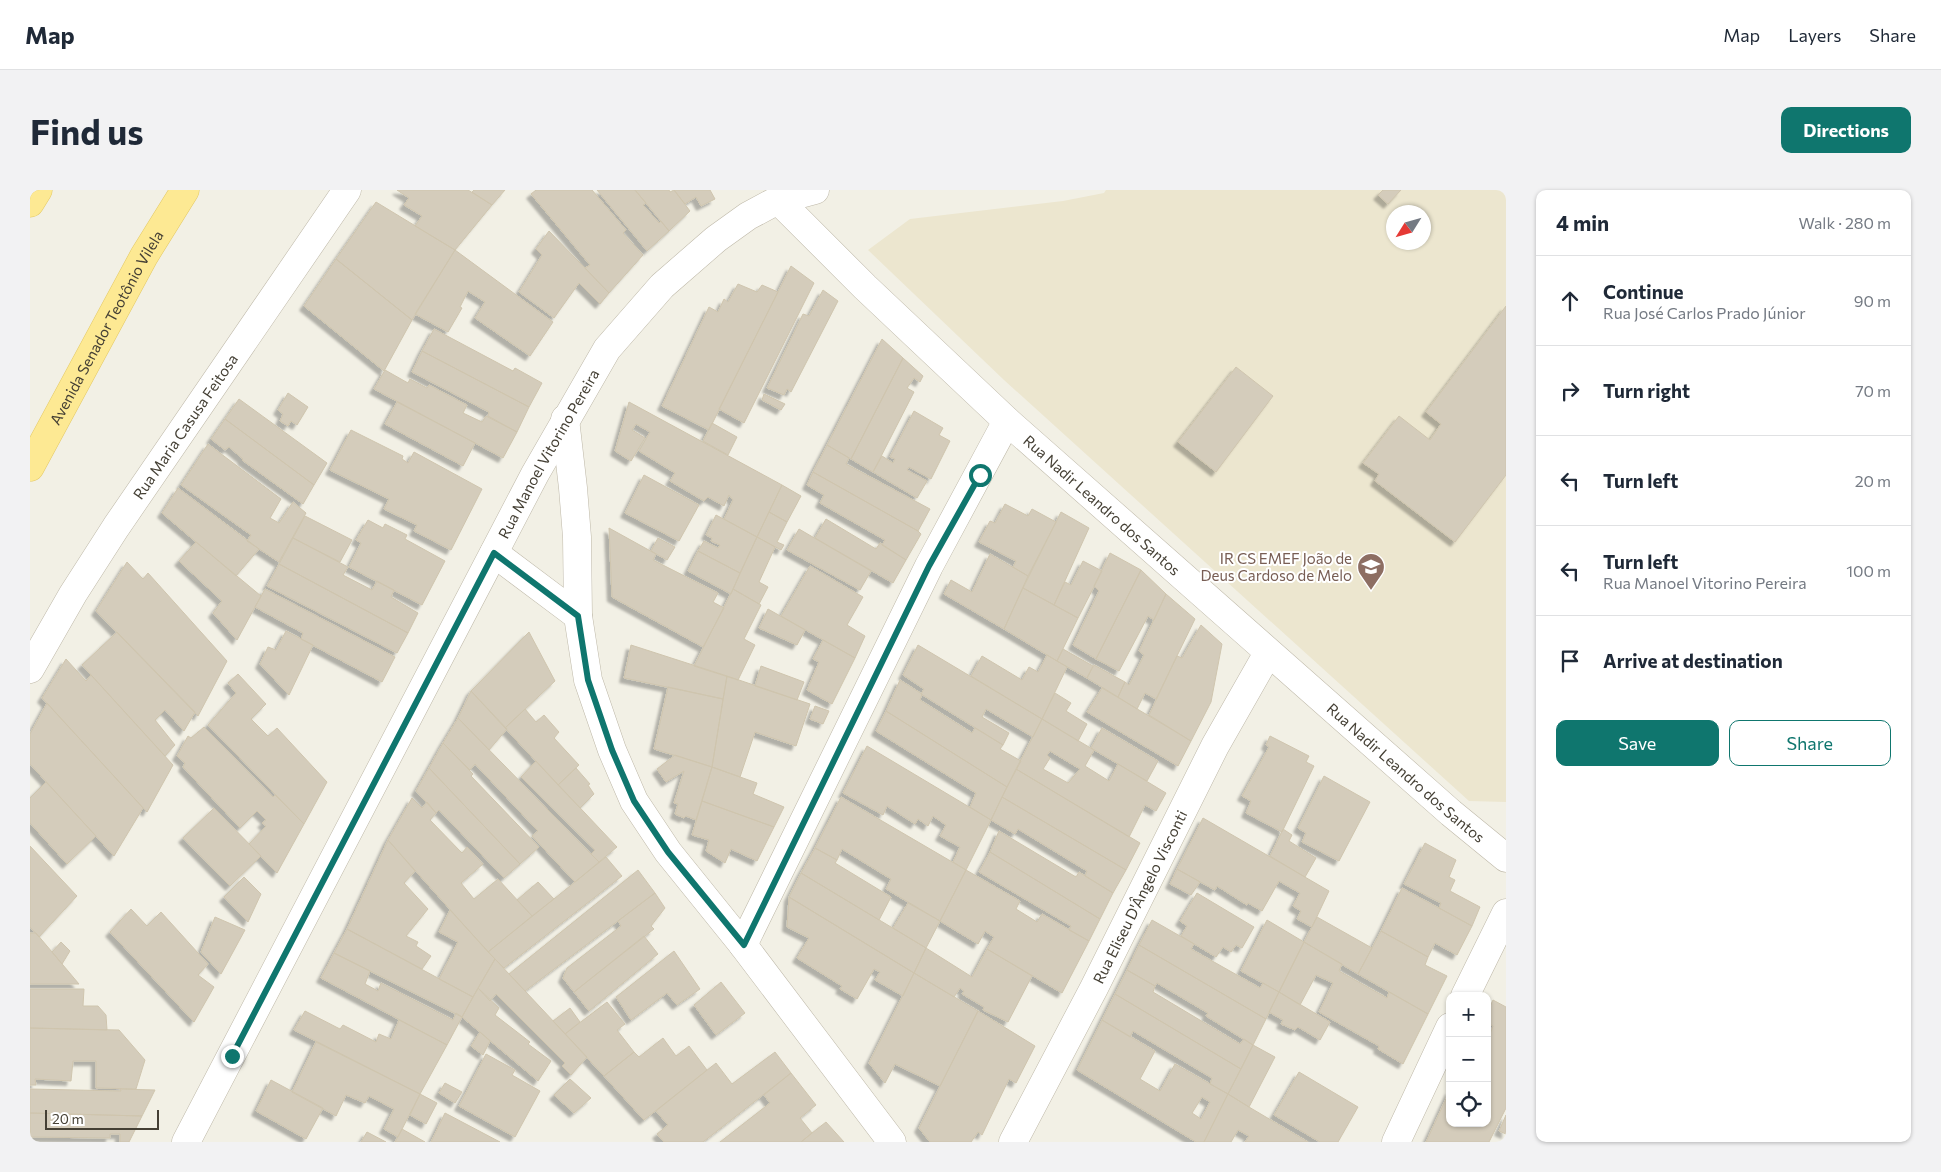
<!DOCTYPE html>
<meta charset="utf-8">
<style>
:root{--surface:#fff;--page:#f2f2f3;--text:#1f2937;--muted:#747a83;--line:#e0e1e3;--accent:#0f766e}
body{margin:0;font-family:Commissioner,sans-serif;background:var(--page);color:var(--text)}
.controls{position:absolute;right:15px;bottom:15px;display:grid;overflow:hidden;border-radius:10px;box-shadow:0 1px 4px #0004}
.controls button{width:45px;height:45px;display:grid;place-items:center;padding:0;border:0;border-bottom:1px solid var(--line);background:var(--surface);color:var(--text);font:25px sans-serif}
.compass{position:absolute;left:1356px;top:15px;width:45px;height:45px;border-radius:50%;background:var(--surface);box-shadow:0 1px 4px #0004;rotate:233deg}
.scale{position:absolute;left:15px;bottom:12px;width:114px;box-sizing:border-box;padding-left:5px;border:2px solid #454035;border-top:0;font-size:14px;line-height:18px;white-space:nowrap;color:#454035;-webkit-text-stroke:4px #fff;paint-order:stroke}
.stop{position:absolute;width:15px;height:15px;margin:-11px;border:4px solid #0f766e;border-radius:50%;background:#fff}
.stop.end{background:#0f766e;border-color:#fff;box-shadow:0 1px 5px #0008}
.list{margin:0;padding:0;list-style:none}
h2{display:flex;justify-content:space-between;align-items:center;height:65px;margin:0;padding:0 20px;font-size:21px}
h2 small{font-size:16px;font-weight:400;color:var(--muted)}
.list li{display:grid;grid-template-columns:32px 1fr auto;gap:15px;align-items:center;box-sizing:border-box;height:90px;padding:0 20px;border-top:1px solid var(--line)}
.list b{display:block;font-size:19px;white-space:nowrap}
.list p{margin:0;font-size:16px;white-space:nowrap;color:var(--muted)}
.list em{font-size:16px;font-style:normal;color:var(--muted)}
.actions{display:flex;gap:10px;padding:15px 20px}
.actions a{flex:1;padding:11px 0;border:1px solid var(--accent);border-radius:10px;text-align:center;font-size:18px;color:var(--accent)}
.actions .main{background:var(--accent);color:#fff}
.icon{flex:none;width:28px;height:28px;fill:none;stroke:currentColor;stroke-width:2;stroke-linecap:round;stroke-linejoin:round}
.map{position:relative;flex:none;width:1476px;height:952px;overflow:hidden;border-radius:10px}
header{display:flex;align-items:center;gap:30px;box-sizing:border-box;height:70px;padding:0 25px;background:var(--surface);border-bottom:1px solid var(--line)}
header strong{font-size:24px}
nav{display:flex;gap:28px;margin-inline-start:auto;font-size:18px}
.intro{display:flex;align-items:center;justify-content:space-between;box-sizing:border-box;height:120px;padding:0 30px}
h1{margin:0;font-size:35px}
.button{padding:12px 22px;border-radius:10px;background:var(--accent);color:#fff;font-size:18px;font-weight:700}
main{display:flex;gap:30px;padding:0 30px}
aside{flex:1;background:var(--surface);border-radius:10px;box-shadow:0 1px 4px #0004}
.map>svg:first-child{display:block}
.education{fill:#ece6cf;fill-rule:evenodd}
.building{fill:#d4ccbb;stroke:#cfc5ae;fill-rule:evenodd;filter:url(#shadow)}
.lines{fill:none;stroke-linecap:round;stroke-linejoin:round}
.minor-casing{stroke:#beb8a8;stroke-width:29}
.major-casing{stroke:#e3c863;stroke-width:29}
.minor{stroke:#fff;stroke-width:28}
.major{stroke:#fde993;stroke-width:28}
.route{stroke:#0f766e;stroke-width:6}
.labels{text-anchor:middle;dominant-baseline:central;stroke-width:4;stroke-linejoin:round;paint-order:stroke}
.street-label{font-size:15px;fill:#454035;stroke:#fff}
.education-label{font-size:15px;fill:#785e54;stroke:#fff;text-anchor:end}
</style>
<header>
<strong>Map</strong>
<nav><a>Map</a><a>Layers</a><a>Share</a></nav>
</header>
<div class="intro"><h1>Find us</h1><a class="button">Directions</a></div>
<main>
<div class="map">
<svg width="1476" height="952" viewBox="0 0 1476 952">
<defs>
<filter id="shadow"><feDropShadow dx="-4.5" dy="4.5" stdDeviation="1" flood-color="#0004"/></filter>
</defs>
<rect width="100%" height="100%" fill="#f2f0e5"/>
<path class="education" d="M1076 0H1476V612L1439 611 974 190 838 60 880 29 1033 11 1074 3ZM1364 22H1394V52H1364Z"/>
<path class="building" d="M367 0H438L462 15 425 60 385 36 392 26 374 15 379 8Z
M444 0H475L462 15 442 2Z
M506 0H562L596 40 593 43 613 65 579 103 555 78 560 75 501 4Z
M567 0H605L616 13 613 15 629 33 631 31 639 41 617 61Z
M605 0H639L640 2 644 0 660 21 639 41Z
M644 0H680L685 9 671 16 666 7 655 14Z
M1353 0H1371L1358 14 1348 5Z
M346 12 425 60 382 130 306 69Z
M519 41 579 103 570 114 549 93 524 128 489 102 512 65 506 59Z
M425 60 523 132 500 166 445 128 455 112 438 101 430 117 432 118 418 142 385 124Z
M306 69 382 130 354 181 274 116Z
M761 76 784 93 714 233 689 219Z
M708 94 727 102 732 95 748 102 679 240 632 216 679 117 688 122 694 109 698 112Z
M793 100 808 111 761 202 757 199 754 205 737 198 773 124 779 126Z
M1476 116V285L1425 352 1345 291 1349 284 1333 273 1369 226 1400 250 1411 234 1396 222Z
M404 139 483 181 485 178 512 193 499 217 392 161Z
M852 149 873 168 821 269 797 255Z
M392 161 499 217 487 242 458 226 459 222 382 182Z
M873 168 893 186 890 192 884 188 877 198 884 202 843 282 821 269Z
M1206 177 1243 206 1186 282 1148 252Z
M355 180 378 193 380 189 397 198 399 195 437 215 433 223 452 232 456 226 487 242 473 268 344 199Z
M258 203 278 217 267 235 261 231 258 236 250 231 253 224 248 220Z
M734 204 755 214 751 220 732 210Z
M209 209 297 273 284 295 195 229Z
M367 212 445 253 433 276 355 234Z
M599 212 752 295 727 347 694 329 703 310 699 305 694 316 678 307 674 311 640 291 645 283 609 261 620 242 606 234 602 240 615 248 601 271 585 261Z
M884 221 913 238 909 245 920 251 901 289 879 277 877 280 897 291 887 308 843 282 852 266 863 273 865 269 860 267Z
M195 229 284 295 273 314 212 270 213 269 199 257 195 260 181 249Z
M682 233 707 247 698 265 673 251Z
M321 240 373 266 372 269 378 273 384 262 452 299 421 360 384 341 387 335 354 319 359 309 300 280Z
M178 254 251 309 240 328 249 333 263 312 276 323 249 372 217 351 221 345 151 295Z
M797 255 819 268 816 274 900 319 888 341 783 282Z
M783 282 888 341 891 344 876 370 852 355 855 350 790 313 794 305 777 295Z
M614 285 669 315 649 351 595 323Z
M752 295 771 306 757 332 739 322Z
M148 298 229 359 206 386 132 323Z
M975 314 998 326 1002 319 1026 332 998 386 983 377 986 371 949 352 960 331 965 333Z
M739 322 757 332 747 352 754 355 751 360 727 347Z
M1031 322 1059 338 1024 415 993 398Z
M686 325 727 347 710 383 668 361 674 351 688 358 690 355 681 351 682 348 676 345Z
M275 326 322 350 310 372 263 348Z
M796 329 846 359 850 353 876 370 863 393 785 348Z
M338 330 353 338 355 334 377 345 375 349 415 371 392 415 319 377 331 353 326 350Z
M579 338 626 364 623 370 688 403 683 412 694 418 673 457 582 407Z
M769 339 841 381 830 400 757 360Z
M727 347 745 357 729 392 738 397 729 414 703 399Z
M263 348 318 377 313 385 342 400 347 391 364 400 361 407 388 423 378 443 249 374Z
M628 348 645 357 637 370 621 361Z
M166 352 231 406 207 450 183 423 192 411 149 371Z
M668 361 710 383 701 404 658 381Z
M1080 363 1111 380 1066 469 1043 455 1069 401 1064 396Z
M960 364 998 386 974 439 914 404 921 390 942 402Z
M1053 371 1072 381 1048 428 1024 415 1035 392 1041 395Z
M97 372 113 389 118 383 197 471 168 526 66 421Z
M249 374 378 443 367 463 237 396Z
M780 376 833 407 817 435 835 446 825 468 751 426Z
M1111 380 1136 404 1124 430 1118 426 1089 481 1066 469Z
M993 398 1048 428 1027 471 974 439Z
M235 399 365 467 352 492 271 449 273 443 225 417Z
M703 399 731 415 714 449 725 455 708 490 664 476Z
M1136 404 1165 429 1126 509 1115 503 1107 519 1088 507 1095 492 1099 495 1114 465 1109 461Z
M738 419 775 440 767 455 729 438Z
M1171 435 1192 454 1181 512 1161 551 1119 525 1147 466 1152 468Z
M256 441 283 455 259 505 230 474 238 457 246 460Z
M87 442 165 522 154 541 135 520 125 530 145 555 135 566 52 475Z
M499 442 525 491 475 538 441 501Z
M793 450 825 468 802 514 777 500 789 472 783 469Z
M601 455 697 486 693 509 594 488Z
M888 455 1012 529 1003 547 956 519 952 527 979 543 973 555 891 504 894 499 873 485Z
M1033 459 1063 476 1057 488 1027 471Z
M1017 465 1037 477 1012 529 941 486 952 466 992 490 999 477 1008 482Z
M36 469 56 491 61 485 143 575 117 622 12 508Z
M1064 475 1095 492 1088 507 1057 488Z
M731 476 774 492 767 510 725 496Z
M208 484 236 514 221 529 238 546 247 538 297 592 274 634 178 535 206 503 198 493Z
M697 486 780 514 766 556 725 542 710 587 682 577Z
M870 490 892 504 890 510 942 543 945 538 973 555 970 559 991 571 977 597 856 521Z
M638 497 693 509 682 577 624 559Z
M1072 498 1161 551 1148 576 1057 522Z
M441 501 477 539 459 560 428 528Z
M1025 503 1041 513 1036 521 1057 534 1048 551 1012 529Z
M17 513 113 618 84 666 0 574V544Z
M785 516 799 521 793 534 780 529Z
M495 519 506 532 514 525 529 542 524 548 549 575 528 595 475 538Z
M856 521 977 597 961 630 940 617 946 603 846 541Z
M428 528 561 664 569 672 545 692 502 646 508 641 445 574 440 580 413 553Z
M1012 529 1064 560 1055 576 1079 591 1088 574 1136 603 1126 621 1115 615 1099 647 986 579ZM1020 561 1050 579 1038 593 1013 579 1020 568 1017 565Z
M174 537 243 607 245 605 274 634 247 683 219 654 236 636 232 633 236 630 227 621 210 638 153 577 155 573 147 566 158 546 161 548Z
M1072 538 1128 571 1117 591 1061 558Z
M1240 546 1279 566 1276 572 1284 576 1252 642 1216 623 1221 611 1212 606 1239 557 1236 555Z
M413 553 443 584 441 586 509 657 490 674 399 578Z
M837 556 961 630 936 680 923 672 930 657 910 646 916 635 903 626 898 636 888 629 885 634 857 616 853 625 813 603Z
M645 565 682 577 666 630 656 626 654 628 645 624 648 614 644 613 654 581 636 592 627 579Z
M506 571 587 657 569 672 561 664 565 660 491 587Z
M682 577 727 593 723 604 754 617 744 637 672 611Z
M399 578 490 674 474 688 409 620 406 623 386 601Z
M546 578 560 594 558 595 564 604 550 618 528 595Z
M986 579 1110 653 1096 680 972 607Z
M1294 586 1340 612 1309 671 1272 652 1276 643 1268 638Z
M16 592 66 646 37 674 0 633V608Z
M811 607 936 680 910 731 856 699 861 689 812 659 807 670 785 658Z
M972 607 1096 680 1083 703 1055 686 1057 681 988 639 985 644 961 630Z
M382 608 392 618 397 612 406 623 400 630 432 663 437 657 453 674 431 693 444 709 468 689 502 726 458 762 358 650Z
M672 611 744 637 727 671 701 659 695 673 676 661 679 650 662 645Z
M184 618 231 666 200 696 153 648Z
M1173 628 1299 701 1282 737 1267 729 1271 721 1263 716 1270 703 1249 691 1232 721 1218 713 1217 715 1187 696 1185 700 1183 699 1147 679Z
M1253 639 1262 645 1259 651 1286 668 1275 687 1240 666Z
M969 641 1046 687 1049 682 1083 703 1070 729 960 662Z
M358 650 385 681 374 693 398 719 376 746 388 752 386 756 401 766 392 779 317 739Z
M1395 653 1426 670 1419 687 1425 690 1420 701 1450 717 1442 736 1409 718 1411 713 1374 694Z
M0 656 47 706 9 747 0 737Z
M785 658 807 670 805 673 861 707 849 730 771 683Z
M960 662 1070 729 1059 751 1039 740 1041 736 949 682Z
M576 667 592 686 474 778 458 762Z
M1147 679 1170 692 1161 705 1140 694Z
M608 680 625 703 495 801 479 784Z
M936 680 990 711 986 719 1007 732 1012 724 1059 751 1032 803 957 759 964 747 955 741 948 754 910 731Z
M771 683 896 758 884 783 759 707Z
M214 687 231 704 218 732 194 707Z
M508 692 524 709 502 726 487 710Z
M1372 698 1442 736 1427 765 1405 753 1398 767 1351 741Z
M625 703 635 718 621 736 624 739 544 802 533 788 537 778 591 736 588 731Z
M1167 703 1224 737 1212 758 1206 755 1201 762 1193 757 1186 767 1151 746 1157 736 1150 731Z
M759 707 884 783 873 806 845 790 850 782 844 779 827 809 810 799 812 796 767 768 779 748 757 737Z
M878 713 910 731 896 758 863 738Z
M101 719 117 736 131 722 178 774 168 785 184 797 164 832 80 742Z
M420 720 465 769 443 807 409 789 428 752 409 742Z
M185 727 215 740 191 784 171 762Z
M1287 727 1342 758 1328 784 1274 752Z
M1122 730 1164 754 1161 759 1230 798 1233 793 1249 802 1236 829 1109 755Z
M1237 730 1274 752 1249 802 1211 781Z
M317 739 443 807 432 827 304 763Z
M1351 741 1398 767 1395 775 1417 786 1398 824 1328 784Z
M0 743H6L49 794H0Z
M614 746 628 764 559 821 544 802Z
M31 752 40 761 32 774 22 762Z
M1274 752 1312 774 1309 781 1357 808 1359 802 1398 824 1373 874 1348 859 1349 856 1289 822 1303 793 1286 785 1270 815 1249 802Z
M1109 755 1236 829 1223 855 1176 826 1178 823 1127 793 1125 796 1097 780Z
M896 758 942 787 957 759 1002 786 978 832 953 820 954 817 932 804 934 801 930 798 924 807 884 783Z
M644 761 670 799 647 815 637 803 601 830 586 807Z
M304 763 340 781 335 794 348 801 351 793 423 830 426 823 432 827 417 855 291 788Z
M465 769 557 867 541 885 532 876 535 873 466 804 460 811 448 798Z
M1097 780 1125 796 1123 802 1210 854 1214 849 1223 855 1211 879 1085 804Z
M884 783 948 821 910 896 865 874 855 893 839 873Z
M691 792 715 823 686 845 664 815Z
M448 798 469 818 465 825 500 852 498 854 521 871 508 891 432 827Z
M0 799H54L53 816H68L76 825 77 840 0 838Z
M1249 802 1300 832 1290 850 1268 837 1265 840 1251 834 1253 830 1239 822Z
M1085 804 1211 879 1198 904 1180 894 1182 888 1103 841 1100 847 1072 830Z
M1463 810 1476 817V918L1459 952H1396L1420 900V933H1457V842L1460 844 1463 836 1457 833V823Z
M577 812 595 834 587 840 604 862 574 886 535 844Z
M540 818 550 832 535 844 523 831Z
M275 821 310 839 313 835 346 852 349 844 361 849 369 830 417 855 390 904 264 840Z
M948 821 1005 856 986 893 979 889 952 945 948 942 941 952H900L889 938Z
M1072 830 1125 861 1110 889 1130 901 1145 874 1198 904 1174 952H1166L1047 880ZM1172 907 1180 912 1171 929 1162 923Z
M0 838 89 840 115 870 106 899 66 898V871H43L41 891 5 889 6 895H0Z
M450 842 460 851 453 865 441 856Z
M633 848 646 866 659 856 677 880 614 930 574 886 604 862 609 867Z
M286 852 390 904 368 947 354 939 364 919 339 906 335 913 316 905 306 926 262 902Z
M1223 855 1245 867 1219 917 1198 904Z
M745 862 761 883 673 952H634L627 944 638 935 626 921 686 873 702 894Z
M456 864 485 880 482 885 510 901 485 947 429 916Z
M1269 882 1328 917 1308 952H1290L1244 925Z
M761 883 786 915 770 928 782 943 771 952H690L740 913 734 905Z
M540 889 561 908 544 923 524 905Z
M241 890 293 918 276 949 226 921Z
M415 893 432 902 425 913 409 903Z
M0 899 91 901 90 899 125 900 112 926 0 923Z
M390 904 407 913 396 934 380 925Z
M1198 904 1219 917 1278 952H1215L1219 946 1208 940 1201 952H1174Z
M0 923 112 926 99 952H90V944H80V948L0 947Z
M415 923 470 952H401Z
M1476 925V944L1469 941Z
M796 932 814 952H771L782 943Z
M372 939 395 952H365Z
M337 942 356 952H331Z"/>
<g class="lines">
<defs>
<g id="minor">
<path id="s1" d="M748 10 835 97 977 231 1421 623 1476 668"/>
<path d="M535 229 543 298 547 347 548 426 558 490 582 560 604 611 638 662 713 755 862 952"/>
<path d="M464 363 548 426"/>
<path id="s2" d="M0 479 43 404 86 337 317 0"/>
<path d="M713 755 899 376 977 231"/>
<path d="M1435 806 1476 723"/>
<path id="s3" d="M156 952 505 284 577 159 632 96 686 49 718 26 748 10 785 0"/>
<path id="s4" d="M983 952 1064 798 1185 556 1238 463"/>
<path d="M1366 952 1420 837"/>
</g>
<g id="major">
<path d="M0 13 8 0"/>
<path id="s5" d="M0 277 114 66 155 0"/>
</g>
</defs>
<use href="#minor" class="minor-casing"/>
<use href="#major" class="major-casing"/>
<use href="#minor" class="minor"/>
<use href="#major" class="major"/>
</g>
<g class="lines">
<path class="route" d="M202 866 464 363 548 426 558 490 582 560 604 611 638 662 714 755 899 376 950 285"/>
</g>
<defs>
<symbol id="school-pin" viewBox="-11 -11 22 30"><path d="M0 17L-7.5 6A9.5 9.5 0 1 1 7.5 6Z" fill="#8d6e63" stroke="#fff"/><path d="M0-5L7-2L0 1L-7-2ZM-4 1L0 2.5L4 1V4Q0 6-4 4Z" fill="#fff"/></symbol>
</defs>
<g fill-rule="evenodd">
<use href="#school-pin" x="1325" y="361" width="32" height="43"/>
</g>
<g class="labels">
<g class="street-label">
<text stroke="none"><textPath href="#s5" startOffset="159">Avenida Senador Teotônio Vilela</textPath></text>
<text stroke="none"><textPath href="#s2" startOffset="288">Rua Maria Casusa Feitosa</textPath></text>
<text stroke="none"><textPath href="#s3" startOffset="778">Rua Manoel Vitorino Pereira</textPath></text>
<text stroke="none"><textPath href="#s1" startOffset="445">Rua Nadir Leandro dos Santos</textPath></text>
<text stroke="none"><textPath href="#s1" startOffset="850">Rua Nadir Leandro dos Santos</textPath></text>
<text stroke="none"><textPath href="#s4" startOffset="276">Rua Eliseu D'Ângelo Visconti</textPath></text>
</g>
<g class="education-label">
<text x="1322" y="368">IR CS EMEF João de<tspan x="1322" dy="17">Deus Cardoso de Melo</tspan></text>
</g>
</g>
</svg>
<div class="controls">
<button>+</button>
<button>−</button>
<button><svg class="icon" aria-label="locate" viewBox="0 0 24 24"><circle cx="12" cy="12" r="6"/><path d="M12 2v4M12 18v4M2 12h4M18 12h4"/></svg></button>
</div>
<svg class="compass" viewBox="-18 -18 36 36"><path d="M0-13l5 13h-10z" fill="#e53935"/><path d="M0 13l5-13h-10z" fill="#747a83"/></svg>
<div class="scale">20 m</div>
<div class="stop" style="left:950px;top:285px"></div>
<div class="stop end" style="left:202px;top:866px"></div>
</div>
<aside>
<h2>4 min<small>Walk · 280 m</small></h2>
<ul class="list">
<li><svg class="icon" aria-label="ahead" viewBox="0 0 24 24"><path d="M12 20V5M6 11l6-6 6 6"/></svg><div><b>Continue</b><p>Rua José Carlos Prado Júnior</p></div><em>90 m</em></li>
<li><svg class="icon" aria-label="right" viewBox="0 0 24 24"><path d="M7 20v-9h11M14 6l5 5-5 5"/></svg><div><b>Turn right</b></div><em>70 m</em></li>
<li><svg class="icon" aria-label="left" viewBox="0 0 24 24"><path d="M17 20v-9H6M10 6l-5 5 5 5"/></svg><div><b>Turn left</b></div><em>20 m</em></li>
<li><svg class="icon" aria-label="left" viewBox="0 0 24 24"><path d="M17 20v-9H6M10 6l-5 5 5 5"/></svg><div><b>Turn left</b><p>Rua Manoel Vitorino Pereira</p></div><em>100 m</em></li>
<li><svg class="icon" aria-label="arrive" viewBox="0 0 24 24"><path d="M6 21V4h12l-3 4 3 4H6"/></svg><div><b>Arrive at destination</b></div></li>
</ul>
<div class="actions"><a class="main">Save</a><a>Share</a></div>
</aside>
</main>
